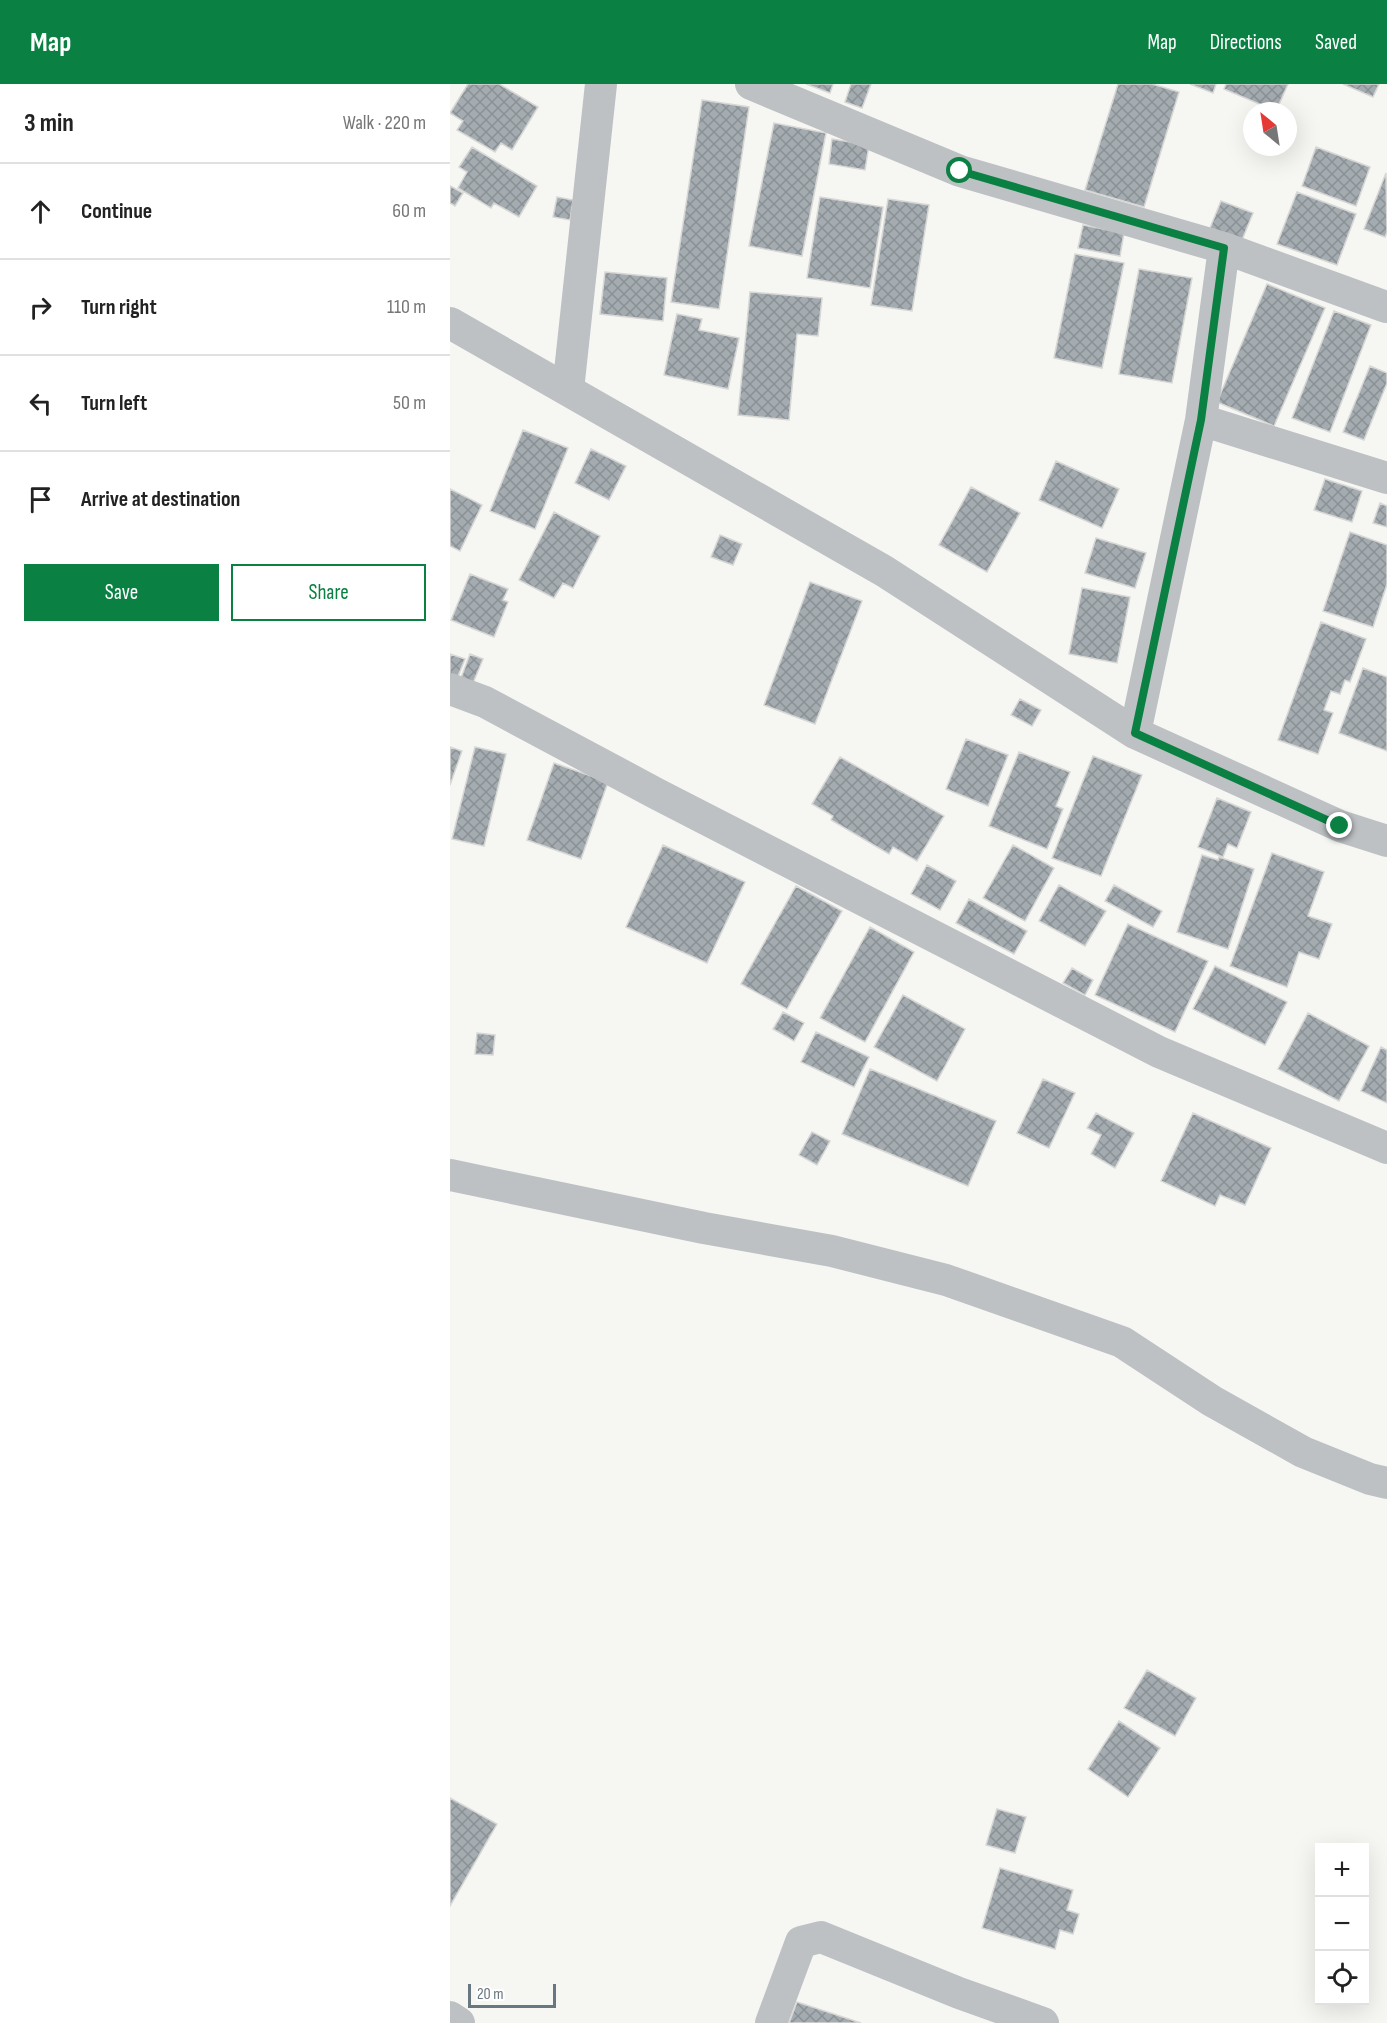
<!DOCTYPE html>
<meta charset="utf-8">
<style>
:root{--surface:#fff;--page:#f6f6f6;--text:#222;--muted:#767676;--line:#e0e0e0;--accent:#0b8043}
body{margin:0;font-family:"Sofia Sans Condensed",sans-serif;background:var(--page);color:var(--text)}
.controls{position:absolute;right:18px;bottom:18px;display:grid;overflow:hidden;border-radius:0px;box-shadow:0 6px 24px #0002}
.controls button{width:54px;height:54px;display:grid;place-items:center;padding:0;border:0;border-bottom:2px solid var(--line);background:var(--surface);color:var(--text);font:30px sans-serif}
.compass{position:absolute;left:793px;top:18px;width:54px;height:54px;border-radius:50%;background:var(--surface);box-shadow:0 6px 24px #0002;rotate:330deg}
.scale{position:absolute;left:18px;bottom:15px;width:88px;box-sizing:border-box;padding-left:6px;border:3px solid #697780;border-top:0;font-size:16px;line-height:21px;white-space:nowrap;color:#697780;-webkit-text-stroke:4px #fff;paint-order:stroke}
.stop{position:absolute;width:18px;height:18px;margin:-14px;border:4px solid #0b8043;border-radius:50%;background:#fff}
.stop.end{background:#0b8043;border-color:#fff;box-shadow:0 2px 6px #0008}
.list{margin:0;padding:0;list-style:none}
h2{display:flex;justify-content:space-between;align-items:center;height:78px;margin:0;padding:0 24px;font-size:26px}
h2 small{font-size:20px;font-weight:400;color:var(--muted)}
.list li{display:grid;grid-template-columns:39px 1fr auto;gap:18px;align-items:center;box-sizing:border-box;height:96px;padding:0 24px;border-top:2px solid var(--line)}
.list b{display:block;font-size:22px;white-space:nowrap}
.list em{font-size:20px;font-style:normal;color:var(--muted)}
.actions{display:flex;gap:12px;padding:18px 24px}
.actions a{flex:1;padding:14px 0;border:2px solid var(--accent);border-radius:0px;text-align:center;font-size:21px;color:var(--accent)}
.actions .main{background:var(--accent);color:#fff}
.icon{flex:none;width:33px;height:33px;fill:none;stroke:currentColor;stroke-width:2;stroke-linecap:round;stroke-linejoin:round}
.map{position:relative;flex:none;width:937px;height:1939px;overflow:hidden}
header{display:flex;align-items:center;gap:36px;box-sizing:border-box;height:84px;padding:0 30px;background:var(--accent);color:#fff}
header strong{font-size:28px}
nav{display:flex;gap:33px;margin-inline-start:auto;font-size:21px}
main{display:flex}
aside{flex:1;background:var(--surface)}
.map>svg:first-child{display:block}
.building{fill:url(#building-cross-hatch);stroke:#d7d7d5;stroke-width:1.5}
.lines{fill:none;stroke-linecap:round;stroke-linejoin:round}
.minor{stroke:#bdc1c4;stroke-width:32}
.route{stroke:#0b8043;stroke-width:8}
</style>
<header>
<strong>Map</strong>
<nav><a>Map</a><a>Directions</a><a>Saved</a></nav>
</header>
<main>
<aside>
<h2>3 min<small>Walk · 220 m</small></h2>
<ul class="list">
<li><svg class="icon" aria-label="ahead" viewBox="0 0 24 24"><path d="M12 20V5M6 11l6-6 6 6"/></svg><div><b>Continue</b></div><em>60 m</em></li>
<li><svg class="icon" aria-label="right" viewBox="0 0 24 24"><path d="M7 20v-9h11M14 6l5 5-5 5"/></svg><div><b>Turn right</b></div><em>110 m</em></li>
<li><svg class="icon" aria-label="left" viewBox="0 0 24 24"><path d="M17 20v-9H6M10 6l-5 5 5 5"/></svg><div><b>Turn left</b></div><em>50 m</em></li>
<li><svg class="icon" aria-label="arrive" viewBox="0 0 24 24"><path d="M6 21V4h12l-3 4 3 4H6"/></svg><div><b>Arrive at destination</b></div></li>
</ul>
<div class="actions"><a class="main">Save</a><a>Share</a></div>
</aside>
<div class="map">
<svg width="937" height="1939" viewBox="0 0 937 1939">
<defs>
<pattern id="building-cross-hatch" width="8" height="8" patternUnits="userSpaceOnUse" patternTransform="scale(1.5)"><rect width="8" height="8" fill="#a5acb1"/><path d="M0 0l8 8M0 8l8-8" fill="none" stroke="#8a9195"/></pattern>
</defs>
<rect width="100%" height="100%" fill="#f6f6f3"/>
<path class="building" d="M18 0H49L88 23 62 66 51 59 45 68 7 46 13 37 0 29Z
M356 0H383L380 9Z
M401 0H421L412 24 395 18Z
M668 0H702L729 8 694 123 635 106Z
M740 0H766L763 9Z
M776 0H838L826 27 774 5Z
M893 0H929L923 13Z
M252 16 299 23 269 225 221 218Z
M324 39 376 49 352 172 299 162Z
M382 55 419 61 415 86 379 80Z
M22 63 87 102 69 133 44 119 41 124 8 104 17 88 9 83Z
M866 63 920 83 906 122 852 102Z
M936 89 937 148 935 153 914 145Z
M0 102 13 109 5 122 0 119Z
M847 108 906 130 887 181 827 160Z
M107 113 123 116 120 136 103 133Z
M370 113 433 123 420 204 357 194Z
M438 115 479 121 462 227 421 221Z
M771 117 803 129 792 156 760 144Z
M633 141 674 149 670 172 628 164Z
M625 170 674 179 652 284 604 274Z
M689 185 742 194 722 299 669 290Z
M155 188 217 194 213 237 150 230Z
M817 200 875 224 824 342 767 318Z
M300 208 372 214 368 252 347 250 339 336 288 331Z
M884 227 921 241 880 348 842 334Z
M227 230 252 235 249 246 289 254 278 305 214 291Z
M920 282 937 289V299L914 356 893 348Z
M73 346 118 364 85 445 40 427Z
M141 365 176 382 159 416 125 399Z
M606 377 669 405 652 444 589 416Z
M875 395 912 407 902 438 864 426Z
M521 403 570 429 537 488 489 461Z
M0 405 32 421 10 467 0 462Z
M930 419 937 422V443L923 439Z
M104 428 150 452 123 504 113 499 104 514 69 496Z
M900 448 937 461V500L923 543 873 527Z
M270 451 292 460 283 481 261 473Z
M646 454 696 469 685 504 635 489Z
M20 490 58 505 53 516 58 518 44 553 1 536Z
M360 498 412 517 365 640 314 621Z
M632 504 680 513 667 579 619 570Z
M871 538 916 555 900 598 895 596 890 610 881 607 874 626 883 629 868 670 828 656Z
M0 570 15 575 6 597 0 595Z
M20 570 33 575 23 599 11 594Z
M913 584 937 593V667L889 649Z
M570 615 591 626 582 642 561 631Z
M516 655 558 671 538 722 496 705Z
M0 663 12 667 0 701Z
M25 663 56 670 34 762 2 755Z
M569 668 620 688 606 722 613 725 597 765 539 742Z
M643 672 692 691 651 792 602 774Z
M390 673 494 732 467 777 443 763 439 770 381 736 383 732 362 720Z
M104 679 158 698 131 775 77 756Z
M767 714 801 728 787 764 778 760 773 773 748 763Z
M213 761 295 798 257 879 176 843Z
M563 761 604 784 575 837 533 814Z
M822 769 874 788 858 832 882 840 869 875 849 868 837 903 780 882Z
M752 771 768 776 769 773 804 785 778 865 727 848Z
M477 781 506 797 490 826 461 810Z
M609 801 656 827 635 862 589 837Z
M664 801 712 827 703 843 655 817Z
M346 802 392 827 337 925 291 900Z
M519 815 577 847 564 870 506 839Z
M678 840 758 877 725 948 645 911Z
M420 843 464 868 415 958 370 934Z
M765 882 837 918 815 961 743 925Z
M622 884 643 896 635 911 613 899Z
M453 911 515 945 487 997 424 963Z
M333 928 354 939 344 957 323 945Z
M858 929 919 962 889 1017 828 985Z
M366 948 419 973 404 1003 351 978Z
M27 949 45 951 43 971 25 970Z
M931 963 937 966V1019L911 1007Z
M420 985 546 1037 518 1102 392 1050Z
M593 995 625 1009 599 1064 567 1049Z
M646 1029 684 1049 665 1084 641 1070 651 1051 637 1044Z
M743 1029 821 1064 795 1121 770 1111 765 1122 711 1097Z
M362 1048 380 1057 367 1081 349 1071Z
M697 1586 746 1614 725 1652 674 1624Z
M669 1637 710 1664 678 1713 638 1685Z
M0 1714 47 1740 0 1822Z
M547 1725 576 1733 565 1769 536 1761Z
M550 1784 623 1806 617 1826 629 1830 623 1850 610 1846 605 1865 532 1844Z
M347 1918 411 1939H339Z"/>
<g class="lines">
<path class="minor" d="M301 0 510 87 774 164 936 223
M0 239 434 487 685 649 890 742 937 757
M118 306 151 0
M751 336 937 394
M0 605 35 618 207 710 709 968 937 1064
M685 649 751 336 774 164
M0 1091 254 1144 382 1167 496 1196 672 1258 762 1317 853 1368 920 1395 937 1399
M0 1933 9 1939
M321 1939 351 1858 371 1853 509 1909 593 1939"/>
</g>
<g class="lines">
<path class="route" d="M510 87 774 164 751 336 685 649 890 742"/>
</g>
</svg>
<div class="controls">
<button>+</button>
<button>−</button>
<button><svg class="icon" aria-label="locate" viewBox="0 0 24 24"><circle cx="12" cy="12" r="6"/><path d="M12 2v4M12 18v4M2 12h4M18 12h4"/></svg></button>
</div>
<svg class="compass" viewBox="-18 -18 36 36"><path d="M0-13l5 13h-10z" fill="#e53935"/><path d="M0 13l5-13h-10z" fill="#767676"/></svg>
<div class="scale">20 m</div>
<div class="stop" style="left:510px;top:87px"></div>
<div class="stop end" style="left:890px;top:742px"></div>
</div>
</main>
